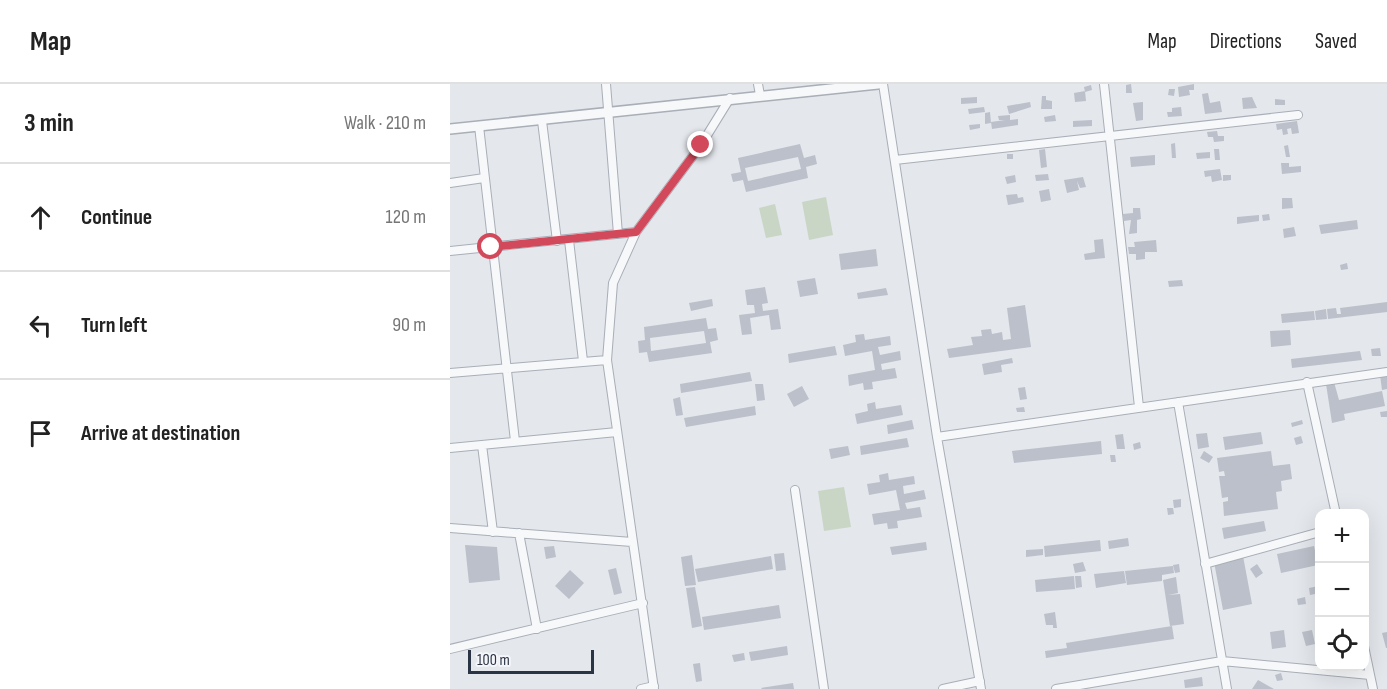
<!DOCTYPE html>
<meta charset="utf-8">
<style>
:root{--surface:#fff;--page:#f6f6f6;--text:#222;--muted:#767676;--line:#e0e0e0}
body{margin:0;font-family:"Sofia Sans Condensed",sans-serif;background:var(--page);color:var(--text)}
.controls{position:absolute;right:18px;bottom:18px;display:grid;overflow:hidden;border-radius:12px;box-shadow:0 6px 24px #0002}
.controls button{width:54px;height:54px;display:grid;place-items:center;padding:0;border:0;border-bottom:2px solid var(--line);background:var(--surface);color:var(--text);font:30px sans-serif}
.scale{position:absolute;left:18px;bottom:15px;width:126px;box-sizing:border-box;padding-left:6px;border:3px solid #2b3445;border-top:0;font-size:16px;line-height:21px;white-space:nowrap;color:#2b3445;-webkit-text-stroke:4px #f4f6f9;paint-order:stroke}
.stop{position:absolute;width:18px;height:18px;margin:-14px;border:4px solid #d1495b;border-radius:50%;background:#fff}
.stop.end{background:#d1495b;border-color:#fff;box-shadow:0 2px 6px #0008}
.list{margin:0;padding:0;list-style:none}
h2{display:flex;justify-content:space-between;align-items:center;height:78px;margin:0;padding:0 24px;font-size:26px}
h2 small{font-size:20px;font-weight:400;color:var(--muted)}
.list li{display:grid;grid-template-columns:39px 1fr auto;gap:18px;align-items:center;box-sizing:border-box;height:108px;padding:0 24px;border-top:2px solid var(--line)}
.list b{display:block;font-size:22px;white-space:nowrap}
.list em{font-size:20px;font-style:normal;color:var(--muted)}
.icon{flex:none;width:33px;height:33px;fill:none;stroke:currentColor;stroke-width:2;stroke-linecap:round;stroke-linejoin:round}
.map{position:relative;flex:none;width:937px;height:605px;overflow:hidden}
header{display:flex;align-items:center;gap:36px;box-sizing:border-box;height:84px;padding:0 30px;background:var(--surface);border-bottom:2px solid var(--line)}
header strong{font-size:28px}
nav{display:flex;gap:33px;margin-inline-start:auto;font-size:21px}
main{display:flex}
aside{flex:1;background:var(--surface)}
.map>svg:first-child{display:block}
.green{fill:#c9d6c5}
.building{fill:#bbc0ca;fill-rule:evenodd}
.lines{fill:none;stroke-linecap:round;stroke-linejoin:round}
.minor-casing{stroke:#a9aeb7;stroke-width:10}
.tertiary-casing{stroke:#a9aeb7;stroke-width:12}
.minor{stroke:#f7f8fa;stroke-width:8}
.tertiary{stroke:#f7f8fa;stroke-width:9}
.route{stroke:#d1495b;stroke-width:8}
</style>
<header>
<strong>Map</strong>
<nav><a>Map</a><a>Directions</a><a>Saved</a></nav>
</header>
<main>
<aside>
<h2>3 min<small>Walk · 210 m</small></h2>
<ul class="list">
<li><svg class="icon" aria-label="ahead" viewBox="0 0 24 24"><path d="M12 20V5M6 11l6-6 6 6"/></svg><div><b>Continue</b></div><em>120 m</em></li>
<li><svg class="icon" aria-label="left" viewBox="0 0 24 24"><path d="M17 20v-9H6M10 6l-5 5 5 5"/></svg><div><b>Turn left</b></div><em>90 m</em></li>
<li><svg class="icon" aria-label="arrive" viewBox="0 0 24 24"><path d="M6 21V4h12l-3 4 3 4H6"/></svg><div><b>Arrive at destination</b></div></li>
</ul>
</aside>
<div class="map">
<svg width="937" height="605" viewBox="0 0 937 605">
<rect width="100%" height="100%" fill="#e4e7ec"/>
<path class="green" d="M376 113 383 151 359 156 352 118Z
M325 120 332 151 316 154 309 124Z
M394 403 401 443 374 447 368 407Z"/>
<path class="building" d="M681 0 682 9H676V1Z
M744 0V6H739L740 11 729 13 728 3Z
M641 1 642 6 635 8 634 3Z
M719 5H725L724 12 718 11Z
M635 7 636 17 625 18 624 9Z
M758 9 760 19 770 17 772 28 755 30 752 10Z
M592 12H596V16L602 17V25H591Z
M527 13V19L511 20V14Z
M802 13 807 24 793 25 792 14Z
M825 15 835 16V21H825Z
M580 18 581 23 559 30 557 22Z
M693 18V36L686 37 683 19Z
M534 23 535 28 519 30 518 25Z
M731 23 732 32 718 33 717 28H722V24Z
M540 28 541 39 535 40V29Z
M560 31V36L568 35V41L542 45 541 38 555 36H549L548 32Z
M605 31 606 37 595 38 594 33Z
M642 36V42L623 43V37Z
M847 37 849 49 842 50 841 44 837 45 838 50 833 51 832 45 827 46 826 40Z
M530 40V44L520 46 519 41Z
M767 47 768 52H774V57L764 58 763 53H758L757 48Z
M725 59 726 74H722L721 60Z
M350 60 354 74 365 71 367 80 356 83 358 94 296 108 293 96 283 98 281 90 291 88 288 74ZM348 73 351 85 298 97 295 84Z
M838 61 840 73H836L834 62Z
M595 65 597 83 591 84 589 66Z
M764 65H769L770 76H765Z
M760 68V74L747 75 746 69Z
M557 70H563V75H557Z
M705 71V81L681 83 680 73Z
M831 79H839V83L851 82V88L832 90Z
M770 85 772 96 762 98 761 92 755 93 754 87Z
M598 90 599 96 586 97 585 91Z
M565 91 566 98 557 100 555 93Z
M773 91H781V96L773 97Z
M633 93 636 103 630 104 627 97 629 106 617 109 614 96Z
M599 105 601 116 591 118 589 107Z
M567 110 568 114 573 113 574 118 558 121 556 111Z
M832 114H842L843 124 832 125Z
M683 124H690L691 135 687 136V149L679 150 681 136 674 137 673 130 683 129Z
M819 130 820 136 813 137 812 131Z
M809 131V137L787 140V133Z
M907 136 908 145 871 150 869 141Z
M844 143 846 152 834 154 833 145Z
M653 155 655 174 635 176 634 170 645 168 644 156Z
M706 156 707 168H695V175L686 176V170H679L678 163H685L684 158Z
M426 165 428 182 391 186 389 170Z
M897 179 898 185 891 186 890 181Z
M365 194 368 210 350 213 347 197Z
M732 196 733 202 719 203 718 197Z
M315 203 318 219 312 220 313 227 328 225 331 245 321 246 319 231 300 234 302 250 292 251 289 231 305 229 304 221H297L295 206Z
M436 204 438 211 408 215 407 209Z
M262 215 263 222 241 227 239 219Z
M937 218V228L878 235 877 225 886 224 887 230H891L890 224Z
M575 221 581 263 499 274 497 265 523 261 521 253 532 252 531 246 541 245 542 250 552 248 553 256 561 255 557 224Z
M876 225 877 235 866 236 865 227Z
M864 227 865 236 832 239 831 230Z
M256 234 258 245 266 244 268 256 260 258 262 269 199 278 197 268 189 269 188 257 195 256 194 243ZM254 247 256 259 201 267 200 254Z
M840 246 841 261 821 263 820 247Z
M414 250 415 256 440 252 441 261 428 263 430 271 450 267 451 276 431 280 432 286 445 284 447 294 422 298 423 305 414 306 413 299 399 302 398 291 425 286 422 267 395 272 393 261 406 258 405 251Z
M385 262 387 271 339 279 338 270Z
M930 264 931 272H922L921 265Z
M910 267 912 276 842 284 841 275Z
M562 274 563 279 551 281 552 288 534 291 532 280Z
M300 288 302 297 231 309 230 300Z
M937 289V305L932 306 930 291Z
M884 298 889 316 932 307 935 322 894 330 895 336 882 339 876 300Z
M305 300H313L315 316 307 317Z
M352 302 359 315 344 323 337 310Z
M575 303 577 315 570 316 568 304Z
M230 313 233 331 226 332 223 315Z
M425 318 426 325 451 321 453 331 407 340 405 330 418 327 417 320Z
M305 322 306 331 236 343 234 334Z
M574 323 575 328H567L566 324Z
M937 327V333H931L930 328Z
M462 336 464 345 438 350 437 341Z
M852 336 853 340 842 343 841 339Z
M811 348 813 360 775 366 773 353Z
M757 349 759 363 748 365 746 350Z
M673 350 675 365H667L665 351Z
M851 352 853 359 846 361 844 354Z
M457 354 459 363 411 371 410 362Z
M651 357 652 370 564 379 562 367Z
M690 358 691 364 684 366 683 360Z
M398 362 400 371 381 375 379 365Z
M754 367 763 373 759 379 750 374Z
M821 367 823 382 840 380 842 395 831 397 832 407 826 408 828 425 774 432 773 418 778 417V413L772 414 769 392H775L774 387 769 388 767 374Z
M660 371H665L666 378H661Z
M438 389 439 396 464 392 465 400 453 402 454 410 474 406 476 415 455 419 457 425 470 423 472 433 447 437 448 444 438 445 437 439 424 441 422 430 450 426 446 406 419 411 417 400 430 398 429 391Z
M731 415V423L724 424 723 416Z
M717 424H723L724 430 718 431Z
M814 437 816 447 774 455 772 444Z
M678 454 679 462 659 465 658 457Z
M650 456 651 467 595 473 594 462Z
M476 458 477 466 442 471 440 463Z
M15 461 47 463 50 496 19 499Z
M104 462 106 473 96 475 94 463Z
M864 462 868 481 831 489 827 470Z
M593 465V471L576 473V466Z
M334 469 336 486 326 487 324 470Z
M242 471 246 501 235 502 231 473Z
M321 472 323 485 248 498 245 485Z
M793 472 802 520 773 526 764 478Z
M633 478 636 487 625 489 623 480Z
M729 480 730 488 725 489 723 481Z
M807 480 813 489 806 494 800 485Z
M723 482 724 489 712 491V497L677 501 675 487Z
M166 484 172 509 164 511 158 486Z
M120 486 134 499 119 515 105 502Z
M674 487 676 499 646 504 644 490Z
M624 492 625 505 586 508 585 496Z
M625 492H631L632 503 626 504Z
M726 493 728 509 718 511 730 510 734 540 720 542 713 496Z
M869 502 870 509 860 511 859 504Z
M245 503 252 542 242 544 236 504Z
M855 513 856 520 848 521 847 515Z
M329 521 331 534 254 546 252 533Z
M605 528 607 544H603V541H596L594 530Z
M722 542 724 555 596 574 595 567 617 564 616 559Z
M834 546 836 563 822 565 820 548Z
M862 546 865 560 856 562 852 548Z
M937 548V564H936L932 549Z
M337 562 338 571 301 577 299 568Z
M294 569 295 576 284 578 282 571Z
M250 579 252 597 246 598 243 580Z
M831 589 833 596 827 597 825 591Z
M752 593 753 602 735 604 734 596Z
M808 596 824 605H802Z
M343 599 344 605H312L311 604Z"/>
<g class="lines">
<defs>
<path id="minor" d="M156 0 168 150
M308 0 310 11
M433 0 487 353 531 605
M654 0 689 323
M92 37 107 157
M29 42 65 357
M445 76 848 31
M0 99 34 94
M119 156 133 277
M0 167 186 148
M0 289 157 276
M857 298 886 430
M728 318 777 605
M487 353 937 288
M32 361 43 448
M0 364 167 348
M345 406 374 605
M0 444 182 458
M69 449 87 545
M755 480 870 448
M914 562 923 605
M0 565 193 519
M191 605 204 602
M204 605 157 276 163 199 186 148 251 61 280 14
M493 605 530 597
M606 605 772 577 920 591"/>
<path id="tertiary" d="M0 45 428 0"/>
</defs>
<use href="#minor" class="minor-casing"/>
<use href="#tertiary" class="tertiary-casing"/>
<use href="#minor" class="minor"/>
<use href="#tertiary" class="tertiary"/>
</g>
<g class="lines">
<path class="route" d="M41 163 186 148 251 61"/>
</g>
</svg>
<div class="controls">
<button>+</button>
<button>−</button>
<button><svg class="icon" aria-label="locate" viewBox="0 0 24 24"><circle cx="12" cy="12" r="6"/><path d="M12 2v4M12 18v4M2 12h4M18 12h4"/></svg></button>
</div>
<div class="scale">100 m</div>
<div class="stop" style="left:41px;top:163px"></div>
<div class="stop end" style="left:251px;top:61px"></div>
</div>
</main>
